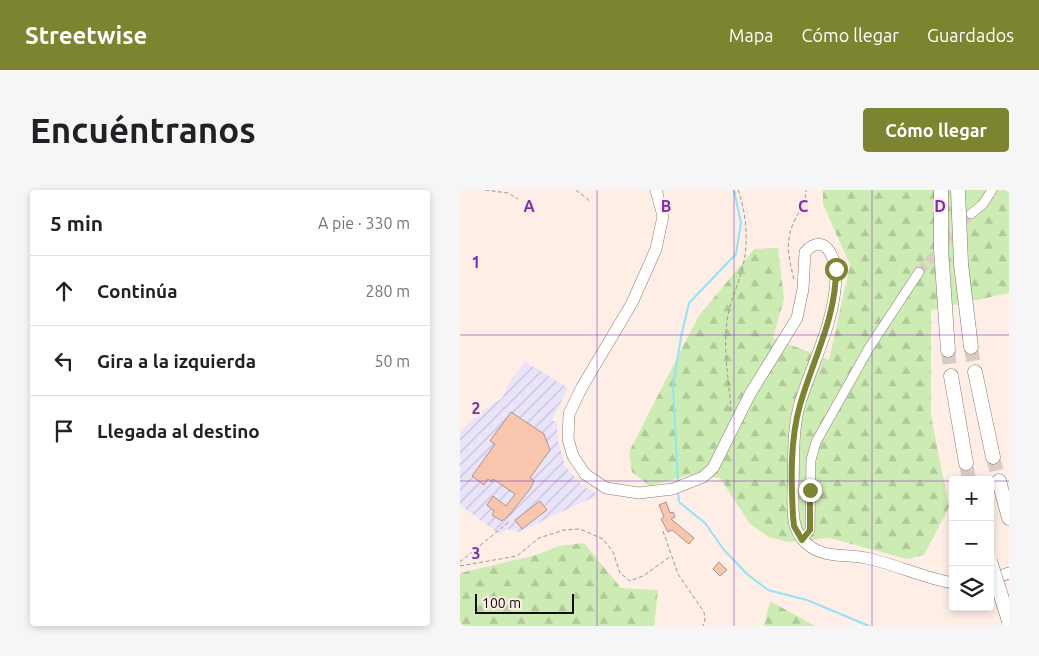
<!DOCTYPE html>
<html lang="es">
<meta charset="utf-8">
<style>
:root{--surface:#fff;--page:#f6f6f6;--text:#202124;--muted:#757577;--line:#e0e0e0;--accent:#7d8430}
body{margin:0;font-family:Ubuntu,sans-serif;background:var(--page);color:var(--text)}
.controls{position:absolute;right:15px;bottom:15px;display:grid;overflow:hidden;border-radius:5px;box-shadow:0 2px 8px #0003}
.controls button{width:45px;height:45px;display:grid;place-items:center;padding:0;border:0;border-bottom:1px solid var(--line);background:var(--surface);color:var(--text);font:25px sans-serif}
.scale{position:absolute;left:15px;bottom:12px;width:99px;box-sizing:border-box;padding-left:5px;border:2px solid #110c09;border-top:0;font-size:14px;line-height:18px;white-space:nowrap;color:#110c09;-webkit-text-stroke:4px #feeee5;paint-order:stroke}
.stop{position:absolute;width:15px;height:15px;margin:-11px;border:4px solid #7d8430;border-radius:50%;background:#fff}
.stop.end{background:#7d8430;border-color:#fff;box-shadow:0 1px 5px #0008}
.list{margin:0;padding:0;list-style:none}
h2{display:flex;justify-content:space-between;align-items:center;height:65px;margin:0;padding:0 20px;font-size:21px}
h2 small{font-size:16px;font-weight:400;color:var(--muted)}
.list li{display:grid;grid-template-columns:32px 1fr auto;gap:15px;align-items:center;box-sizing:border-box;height:70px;padding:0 20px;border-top:1px solid var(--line)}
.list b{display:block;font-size:19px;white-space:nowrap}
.list em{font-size:16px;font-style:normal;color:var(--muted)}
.icon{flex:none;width:28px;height:28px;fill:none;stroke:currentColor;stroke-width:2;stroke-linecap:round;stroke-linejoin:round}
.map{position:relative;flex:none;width:549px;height:436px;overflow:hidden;border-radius:5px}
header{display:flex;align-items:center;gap:30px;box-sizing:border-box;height:70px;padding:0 25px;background:var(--accent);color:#fff}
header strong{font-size:24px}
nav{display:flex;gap:28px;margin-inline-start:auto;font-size:18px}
.intro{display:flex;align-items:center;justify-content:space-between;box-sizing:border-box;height:120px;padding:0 30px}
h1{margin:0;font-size:35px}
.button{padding:12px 22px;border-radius:5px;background:var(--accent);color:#fff;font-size:18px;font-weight:700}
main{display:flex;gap:30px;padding:0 30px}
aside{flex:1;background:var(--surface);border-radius:5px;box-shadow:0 2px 8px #0003}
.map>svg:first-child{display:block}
.industrial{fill:url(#industrial-furrows)}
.forest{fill:url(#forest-firs)}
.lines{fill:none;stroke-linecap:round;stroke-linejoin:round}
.stream{stroke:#8fe4f5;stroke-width:2}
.building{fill:#f9c6ad;stroke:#a5968e}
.minor-tunnel{stroke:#daccc4;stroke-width:9;stroke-dasharray:9 4.5;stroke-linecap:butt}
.highway-tunnel{stroke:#daccc4;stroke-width:14;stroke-dasharray:14 7;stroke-linecap:butt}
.minor-casing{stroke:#887a72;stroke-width:10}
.major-casing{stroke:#887a72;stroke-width:12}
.highway-casing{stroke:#887a72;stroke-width:15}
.path{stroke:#a1958f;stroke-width:1;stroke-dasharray:4 2.5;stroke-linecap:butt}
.minor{stroke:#fff;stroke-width:9}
.major{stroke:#fff;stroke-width:11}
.highway{stroke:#fff;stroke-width:14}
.highway-bridge-casing{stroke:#887a72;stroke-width:15;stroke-linecap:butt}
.highway-bridge{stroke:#fff;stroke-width:14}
.route{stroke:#7d8430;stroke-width:6}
.grid{fill:none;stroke:#7b2cbf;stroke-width:1;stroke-opacity:0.55}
.grid-label{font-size:16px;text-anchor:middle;font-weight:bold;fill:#7b2cbf;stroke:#feeee5;stroke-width:4.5;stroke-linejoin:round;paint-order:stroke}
</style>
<header>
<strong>Streetwise</strong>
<nav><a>Mapa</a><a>Cómo llegar</a><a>Guardados</a></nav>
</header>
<div class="intro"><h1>Encuéntranos</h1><a class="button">Cómo llegar</a></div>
<main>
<aside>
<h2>5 min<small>A pie · 330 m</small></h2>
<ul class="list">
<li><svg class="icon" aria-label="ahead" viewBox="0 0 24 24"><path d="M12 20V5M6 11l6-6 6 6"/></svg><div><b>Continúa</b></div><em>280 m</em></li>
<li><svg class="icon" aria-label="left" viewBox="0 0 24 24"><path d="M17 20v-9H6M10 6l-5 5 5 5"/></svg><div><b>Gira a la izquierda</b></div><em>50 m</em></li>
<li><svg class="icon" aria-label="arrive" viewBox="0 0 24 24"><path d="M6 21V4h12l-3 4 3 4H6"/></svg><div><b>Llegada al destino</b></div></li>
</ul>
</aside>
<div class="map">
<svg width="549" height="436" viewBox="0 0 549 436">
<defs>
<pattern id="industrial-furrows" width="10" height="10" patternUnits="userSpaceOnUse" patternTransform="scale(1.25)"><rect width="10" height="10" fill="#e9e4fa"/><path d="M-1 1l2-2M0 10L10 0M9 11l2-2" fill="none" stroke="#c7c2d5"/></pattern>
<pattern id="forest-firs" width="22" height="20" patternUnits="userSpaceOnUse" patternTransform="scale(1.25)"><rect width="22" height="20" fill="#cdecb4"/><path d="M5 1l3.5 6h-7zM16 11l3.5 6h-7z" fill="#afc999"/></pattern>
</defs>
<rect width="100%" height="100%" fill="#feeee5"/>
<path class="industrial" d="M66 172 108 198 92 230 97 233 98 251 105 276 120 293 138 305 59 342 47 339 39 344 0 315V241L15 227 42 208 52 188Z"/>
<path class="forest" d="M363 0H549V103L471 120V226L489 317 464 365 447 369 370 348 328 352 309 347 290 334 260 288 229 285 190 296 172 282 169 262 238 127 294 59 318 58 324 109 313 148 369 170 390 75 363 14Z
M124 353 161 398 198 400 194 436H0V383L76 365 99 356Z
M310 411 355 436H304Z"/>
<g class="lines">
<path class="stream" d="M218 292 213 196 221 147 229 113 276 64 281 33 274 0
M218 302 219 312 245 333 264 360 287 384 308 400 347 410 409 436"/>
</g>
<path class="building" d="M51 222 84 244 90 260 70 288 74 291 70 299 50 324 42 331 32 325 34 321 27 315 33 306 46 316 55 304 33 289 32 292 28 289 24 295 12 286 35 254 30 251Z
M80 311 87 320 62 339 55 330Z
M206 312 210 323 213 322 215 327 211 329 234 348 229 354 212 340 208 342 201 329 204 327 199 315Z
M259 372 267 380 260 386 253 379Z"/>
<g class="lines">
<path class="minor-tunnel" d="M459 82 511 24"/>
<path class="highway-tunnel" d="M511 157 515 182
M488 160 491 186
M533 267 539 291
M506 273 509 290"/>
<defs>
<path id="minor" d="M511 24 523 14 532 0
M342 350 350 340 351 270 356 252 409 158 459 82"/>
<path id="major" d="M196 0 203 26 196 59 172 113 122 197 109 224 108 249 113 266 125 284 146 298 179 303 213 299 243 287 253 278 290 204 337 128 343 99 345 62C365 41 376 68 376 86 375 132 353 171 340 213 332 241 334 270 333 299 333 321 330 343 351 357 367 368 387 364 406 368 435 374 463 388 493 393
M530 390 549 383"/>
<path id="highway" d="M481 0V59L488 160
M498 0 501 74 511 157
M515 182 533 267
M491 186 506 273
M539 291 549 328"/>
</defs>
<use href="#minor" class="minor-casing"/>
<use href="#major" class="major-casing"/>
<use href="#highway" class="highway-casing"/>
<path class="path" d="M25 0 48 3 58 9
M116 0 130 11
M334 89C329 70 325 52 333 34 338 22 346 13 346 0
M271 221C269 188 262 157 268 125 271 109 278 95 282 80 289 55 287 25 278 0
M203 341 218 384 244 422 245 429 243 436
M0 372 50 331
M0 376 57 366 79 348 104 340 120 339 143 349 153 362 160 383 170 391 183 386 211 366"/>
<use href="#minor" class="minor"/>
<use href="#major" class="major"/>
<use href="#highway" class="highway"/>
<defs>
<path id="highway-bridge" d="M530 371 549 431"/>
</defs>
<use href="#highway-bridge" class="highway-bridge-casing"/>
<use href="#highway-bridge" class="highway-bridge"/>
</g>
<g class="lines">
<path class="route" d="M350 300V340L342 350 334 336 333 326C331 290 330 250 340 215 353 169 376 129 376 79"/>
</g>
<path class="grid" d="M137 0V436M274 0V436M412 0V436M0 145H549M0 291H493M530 291H549"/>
<g class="grid-label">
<text x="69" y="22">A</text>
<text x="206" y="22">B</text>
<text x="343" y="22">C</text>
<text x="480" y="22">D</text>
<text x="16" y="78">1</text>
<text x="16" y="224">2</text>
<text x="16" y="369">3</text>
</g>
</svg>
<div class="controls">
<button>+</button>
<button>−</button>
<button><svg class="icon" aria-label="layers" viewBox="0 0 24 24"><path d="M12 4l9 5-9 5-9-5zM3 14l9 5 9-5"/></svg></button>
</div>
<div class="scale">100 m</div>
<div class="stop" style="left:376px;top:79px"></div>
<div class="stop end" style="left:350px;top:300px"></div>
</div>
</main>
